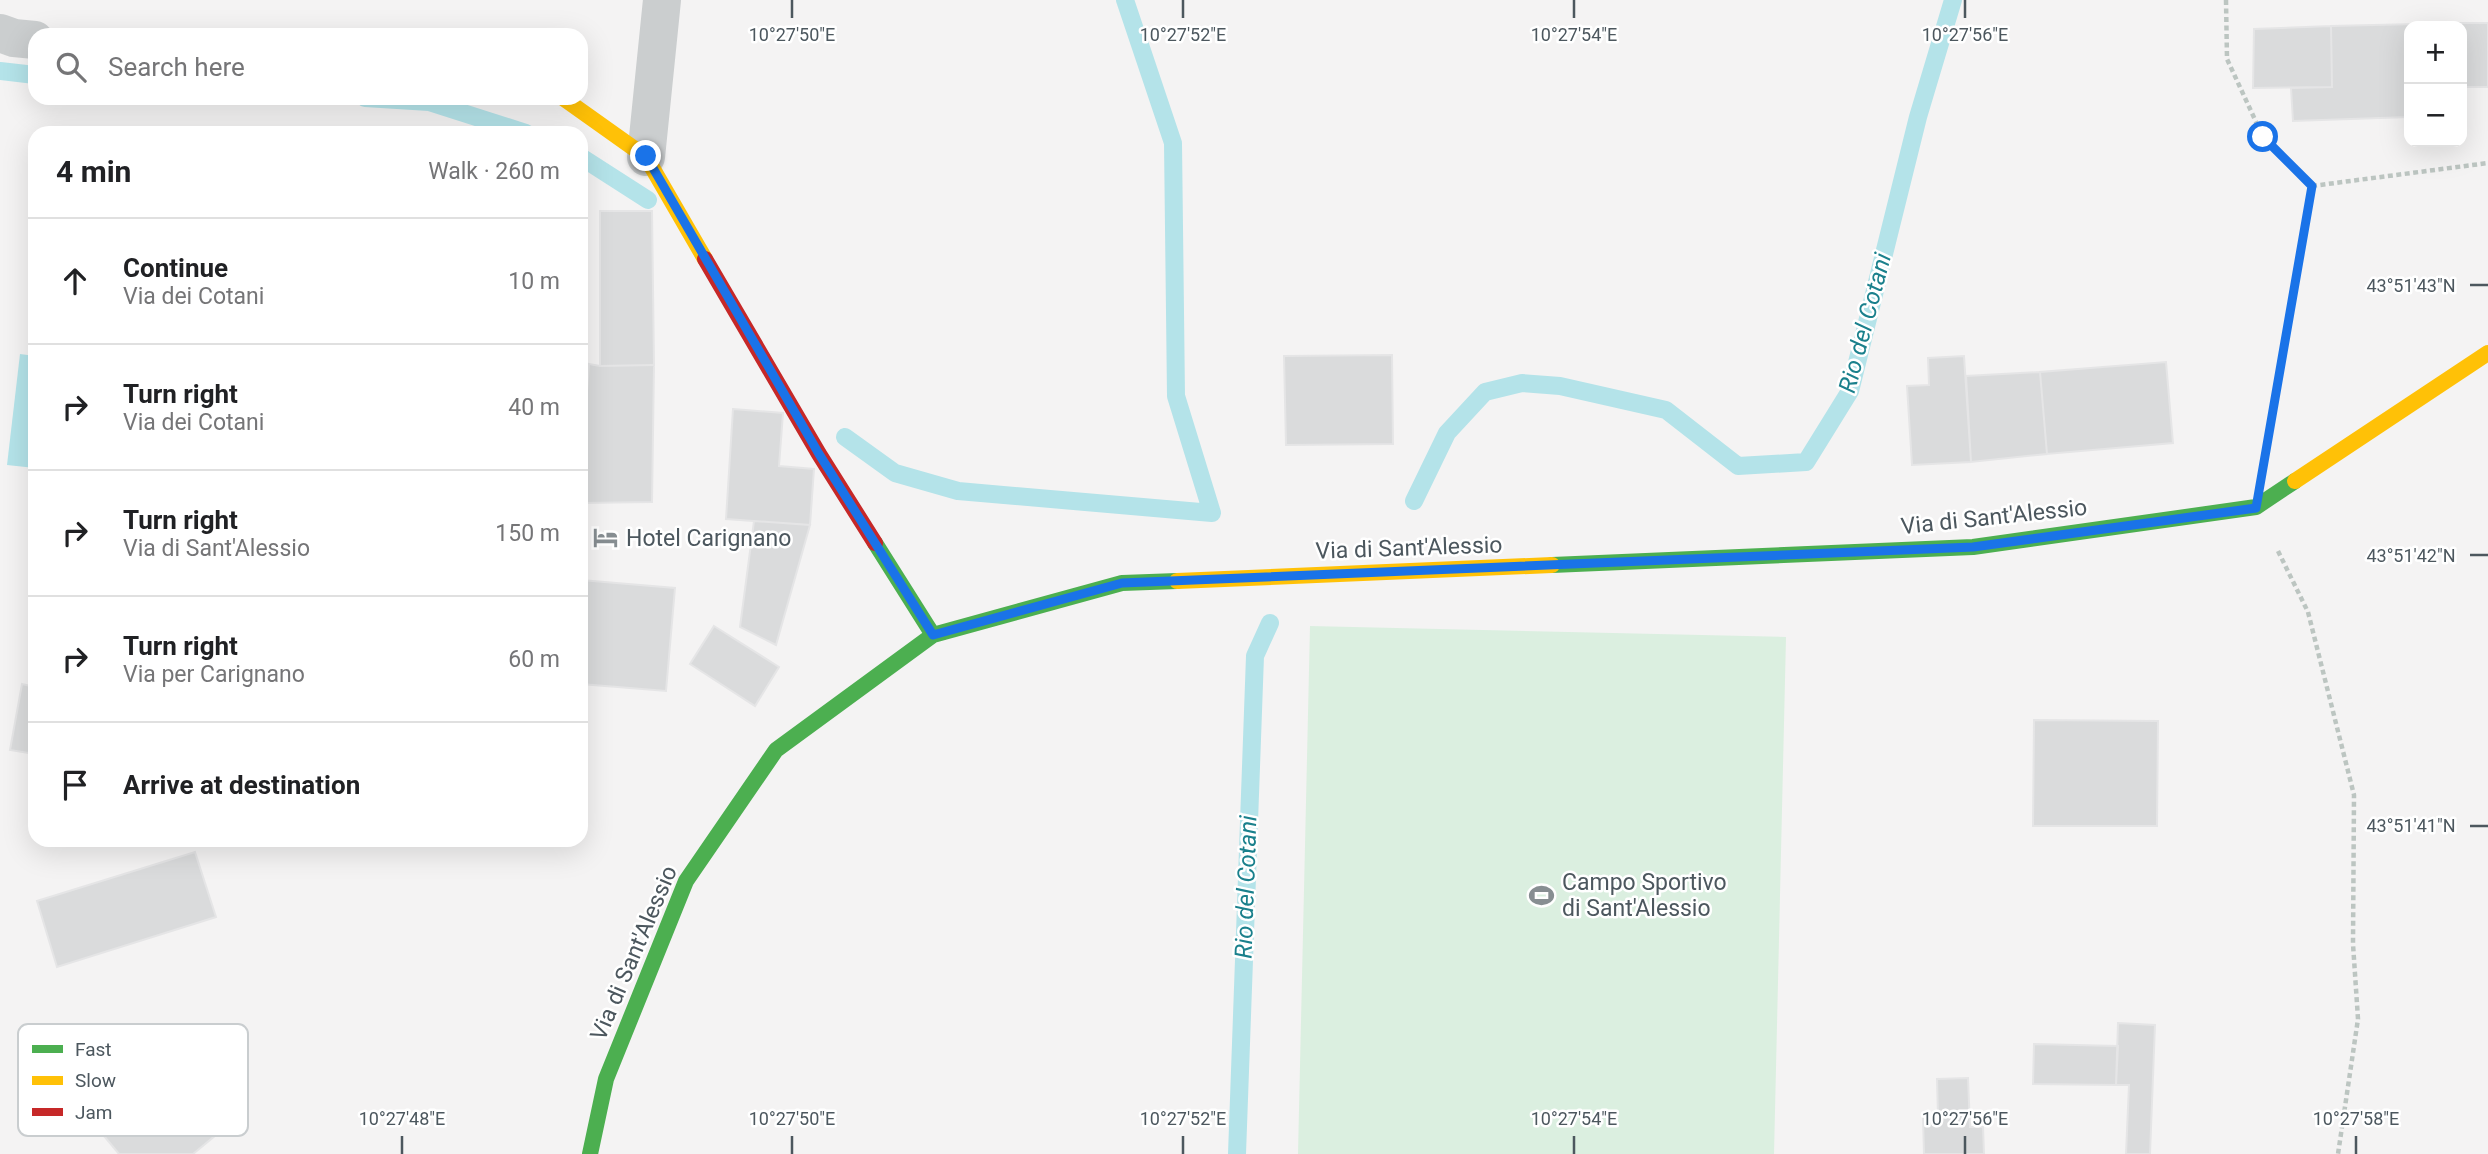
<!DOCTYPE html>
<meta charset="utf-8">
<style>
:root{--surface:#fff;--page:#f6f6f6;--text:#202124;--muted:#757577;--line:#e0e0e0}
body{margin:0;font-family:Roboto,sans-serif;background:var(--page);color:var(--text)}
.controls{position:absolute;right:21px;top:21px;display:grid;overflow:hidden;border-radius:14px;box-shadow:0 7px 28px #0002}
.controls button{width:63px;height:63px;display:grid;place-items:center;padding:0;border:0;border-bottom:2px solid var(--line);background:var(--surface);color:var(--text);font:35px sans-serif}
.stop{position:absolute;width:21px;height:21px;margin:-16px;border:5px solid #1a73e8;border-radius:50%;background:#fff}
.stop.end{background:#1a73e8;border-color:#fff;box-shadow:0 2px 7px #0008}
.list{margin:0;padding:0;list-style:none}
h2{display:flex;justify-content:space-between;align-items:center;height:91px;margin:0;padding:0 28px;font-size:30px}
h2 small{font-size:23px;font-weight:400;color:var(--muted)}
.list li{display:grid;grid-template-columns:46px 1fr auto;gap:21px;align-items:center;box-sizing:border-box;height:126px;padding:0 28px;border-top:2px solid var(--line)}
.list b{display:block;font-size:26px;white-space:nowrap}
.list p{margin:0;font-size:23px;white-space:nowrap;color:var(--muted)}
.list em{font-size:23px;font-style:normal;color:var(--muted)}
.icon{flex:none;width:38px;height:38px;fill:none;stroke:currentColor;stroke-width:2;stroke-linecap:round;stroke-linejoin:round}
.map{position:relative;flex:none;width:2488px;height:1154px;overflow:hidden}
.search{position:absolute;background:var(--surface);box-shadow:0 7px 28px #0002;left:28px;top:28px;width:560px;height:77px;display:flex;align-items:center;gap:18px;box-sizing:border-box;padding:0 24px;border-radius:21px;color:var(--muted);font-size:26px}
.panel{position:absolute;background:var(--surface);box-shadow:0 7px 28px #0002;left:28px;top:126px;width:560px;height:721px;border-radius:21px}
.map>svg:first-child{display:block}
.pitch{fill:#dbefe0}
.water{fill:#b4e3e9}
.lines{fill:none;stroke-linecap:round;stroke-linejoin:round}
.stream{stroke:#b4e3e9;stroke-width:18}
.building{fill:#dadbdc;stroke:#e5e5e6;stroke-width:2}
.path{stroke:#bcc5c1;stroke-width:4.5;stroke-dasharray:5 3.5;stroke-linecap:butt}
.street{stroke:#cbcecf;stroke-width:38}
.fast{stroke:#4caf50;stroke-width:16}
.slow{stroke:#ffc107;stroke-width:16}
.jam{stroke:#c62828;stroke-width:16}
.route{stroke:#1a73e8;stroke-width:9}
.ticks{fill:none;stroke:#4c575e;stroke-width:2.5}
.labels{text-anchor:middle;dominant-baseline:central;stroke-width:5;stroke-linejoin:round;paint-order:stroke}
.street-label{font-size:23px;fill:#4c575e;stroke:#fff}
.poi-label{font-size:23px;fill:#4c575e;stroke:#fff;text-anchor:start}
.water-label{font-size:24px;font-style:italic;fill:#1a808c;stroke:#fff}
.key{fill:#fff;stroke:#c9cdcf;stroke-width:2}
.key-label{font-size:19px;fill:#4c575e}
.ticks-label{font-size:18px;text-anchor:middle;fill:#4c575e;stroke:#fff;stroke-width:5;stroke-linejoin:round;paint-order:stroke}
</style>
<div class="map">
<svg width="2488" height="1154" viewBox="0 0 2488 1154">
<rect width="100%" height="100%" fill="#f4f3f3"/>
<path class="pitch" d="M1310 626 1786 637 1774 1154H1298Z"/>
<path class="water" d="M20 354 35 356V468L7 465Z"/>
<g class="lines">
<path class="stream" d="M0 71 35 75
M365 98 429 102 526 133
M581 157 648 200
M845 437 895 473 958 491 1212 513 1176 396 1173 143 1125 0
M1414 501 1447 433 1485 392 1522 383 1560 386 1666 410 1738 466 1806 462 1850 391 1918 117 1953 0
M1237 1154 1255 656 1270 623"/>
</g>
<path class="building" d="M2459 23V26H2409V117L2293 121 2291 88 2332 87 2331 26Z
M2459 23H2488V87H2462V26H2459Z
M2331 26 2332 87 2253 88 2254 29Z
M600 211H652L654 365 600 366Z
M1392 355 1393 444 1286 445 1284 356Z
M1964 356 1971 462 1912 465 1907 386 1929 385 1928 358Z
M2166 362 2173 443 2047 454 2040 372Z
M589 364 600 366 654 365 652 502 581 503V471Z
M2040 372 2047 454 1971 462 1966 376Z
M733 409 783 413 779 466 814 469 810 525 726 519Z
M754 521 810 525 776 645 740 627Z
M581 580 675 588 666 691 581 684Z
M714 626 779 667 755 706 690 664Z
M22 684 35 687V754L10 750Z
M2034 720 2158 721 2157 826H2033Z
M195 852 216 917 57 967 37 901Z
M2118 1023 2155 1025 2150 1154H2126L2129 1085H2116Z
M2034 1044 2118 1046 2116 1085 2033 1084Z
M125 1067 152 1099 178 1077 222 1130 193 1154H119L78 1105Z
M1968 1078 1970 1127H1983L1984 1154H1924L1923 1117 1938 1116 1937 1079Z"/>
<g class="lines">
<path class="path" d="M2226 0 2227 59 2263 137 2312 186 2269 436
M2312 186 2488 163
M2278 551 2308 612 2354 795 2353 944 2358 1019 2338 1154"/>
<path class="street" d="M0 33 14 38 35 40
M646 157 662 0"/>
<path class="fast" d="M875 543 933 635
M1552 565 1973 547 2256 507 2295 481
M590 1154 606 1079 686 881 776 750 933 635 1122 583 1177 581"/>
<path class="slow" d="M563 98 646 157 705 259
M2295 481 2488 353
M1177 581 1552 565"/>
<path class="jam" d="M705 259 819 454 875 543"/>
</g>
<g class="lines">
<path class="route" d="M646 156 819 454 933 635 1122 583 1973 547 2256 508 2312 186 2263 137"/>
</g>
<path class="ticks" d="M792 0V18M1183 0V18M1574 0V18M1965 0V18M2470 285H2488M2470 555H2488M2470 826H2488M402 1136V1154M792 1136V1154M1183 1136V1154M1574 1136V1154M1965 1136V1154M2356 1136V1154"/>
<defs>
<symbol id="hotel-bare" viewBox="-9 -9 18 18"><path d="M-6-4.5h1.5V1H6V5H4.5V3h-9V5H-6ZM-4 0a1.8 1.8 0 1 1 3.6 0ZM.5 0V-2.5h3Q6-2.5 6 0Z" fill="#878e92" stroke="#fff" stroke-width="2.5" paint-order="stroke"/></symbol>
<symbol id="stadium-bare" viewBox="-9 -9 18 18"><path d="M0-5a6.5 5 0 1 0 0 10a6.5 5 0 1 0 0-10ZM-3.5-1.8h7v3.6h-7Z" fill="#878e92" stroke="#fff" stroke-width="2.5" paint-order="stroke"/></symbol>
</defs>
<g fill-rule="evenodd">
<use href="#hotel-bare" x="588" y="520" width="35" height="35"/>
<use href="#stadium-bare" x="1524" y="878" width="35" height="35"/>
</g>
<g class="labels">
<g class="street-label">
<text transform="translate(1994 517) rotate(-6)">Via di Sant'Alessio</text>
<text transform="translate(1409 548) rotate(-2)">Via di Sant'Alessio</text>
<text transform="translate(634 953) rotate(-67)">Via di Sant'Alessio</text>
</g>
<g class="poi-label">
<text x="626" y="538">Hotel Carignano</text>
<text x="1562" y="882">Campo Sportivo<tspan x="1562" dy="26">di Sant'Alessio</tspan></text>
</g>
<g class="water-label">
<text transform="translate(1865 323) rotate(-75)">Rio del Cotani</text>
<text transform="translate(1246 887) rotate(-88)">Rio del Cotani</text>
</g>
</g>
<rect x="18" y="1024" width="230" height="112" rx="10" class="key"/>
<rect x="32" y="1045" width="31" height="8" fill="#4caf50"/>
<rect x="32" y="1076" width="31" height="9" fill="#ffc107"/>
<rect x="32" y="1108" width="31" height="8" fill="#c62828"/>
<g class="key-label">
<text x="75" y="1056">Fast</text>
<text x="75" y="1087">Slow</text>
<text x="75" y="1119">Jam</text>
</g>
<g class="ticks-label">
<text x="792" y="41">10°27'50"E</text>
<text x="1183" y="41">10°27'52"E</text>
<text x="1574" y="41">10°27'54"E</text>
<text x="1965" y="41">10°27'56"E</text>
<text x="2411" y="292">43°51'43"N</text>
<text x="2411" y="562">43°51'42"N</text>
<text x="2411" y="832">43°51'41"N</text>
<text x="402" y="1125">10°27'48"E</text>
<text x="792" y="1125">10°27'50"E</text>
<text x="1183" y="1125">10°27'52"E</text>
<text x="1574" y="1125">10°27'54"E</text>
<text x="1965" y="1125">10°27'56"E</text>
<text x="2356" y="1125">10°27'58"E</text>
</g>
</svg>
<div class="controls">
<button>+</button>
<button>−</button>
</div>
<div class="stop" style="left:2263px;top:137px"></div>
<div class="stop end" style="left:646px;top:156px"></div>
<div class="search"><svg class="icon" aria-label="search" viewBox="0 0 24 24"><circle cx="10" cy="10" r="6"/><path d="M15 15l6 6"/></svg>Search here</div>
<section class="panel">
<h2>4 min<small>Walk · 260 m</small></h2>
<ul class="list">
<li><svg class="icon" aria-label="ahead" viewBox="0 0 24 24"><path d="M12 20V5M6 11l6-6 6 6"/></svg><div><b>Continue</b><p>Via dei Cotani</p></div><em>10 m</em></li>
<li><svg class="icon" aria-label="right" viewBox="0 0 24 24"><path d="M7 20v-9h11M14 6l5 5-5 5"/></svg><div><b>Turn right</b><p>Via dei Cotani</p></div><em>40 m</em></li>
<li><svg class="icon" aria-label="right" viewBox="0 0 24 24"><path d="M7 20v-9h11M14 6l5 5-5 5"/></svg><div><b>Turn right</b><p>Via di Sant'Alessio</p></div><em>150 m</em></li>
<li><svg class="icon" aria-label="right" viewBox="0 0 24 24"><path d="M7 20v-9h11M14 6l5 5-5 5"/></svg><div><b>Turn right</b><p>Via per Carignano</p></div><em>60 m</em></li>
<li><svg class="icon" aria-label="arrive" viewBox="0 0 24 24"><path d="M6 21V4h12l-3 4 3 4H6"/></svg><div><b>Arrive at destination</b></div></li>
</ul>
</section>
</div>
